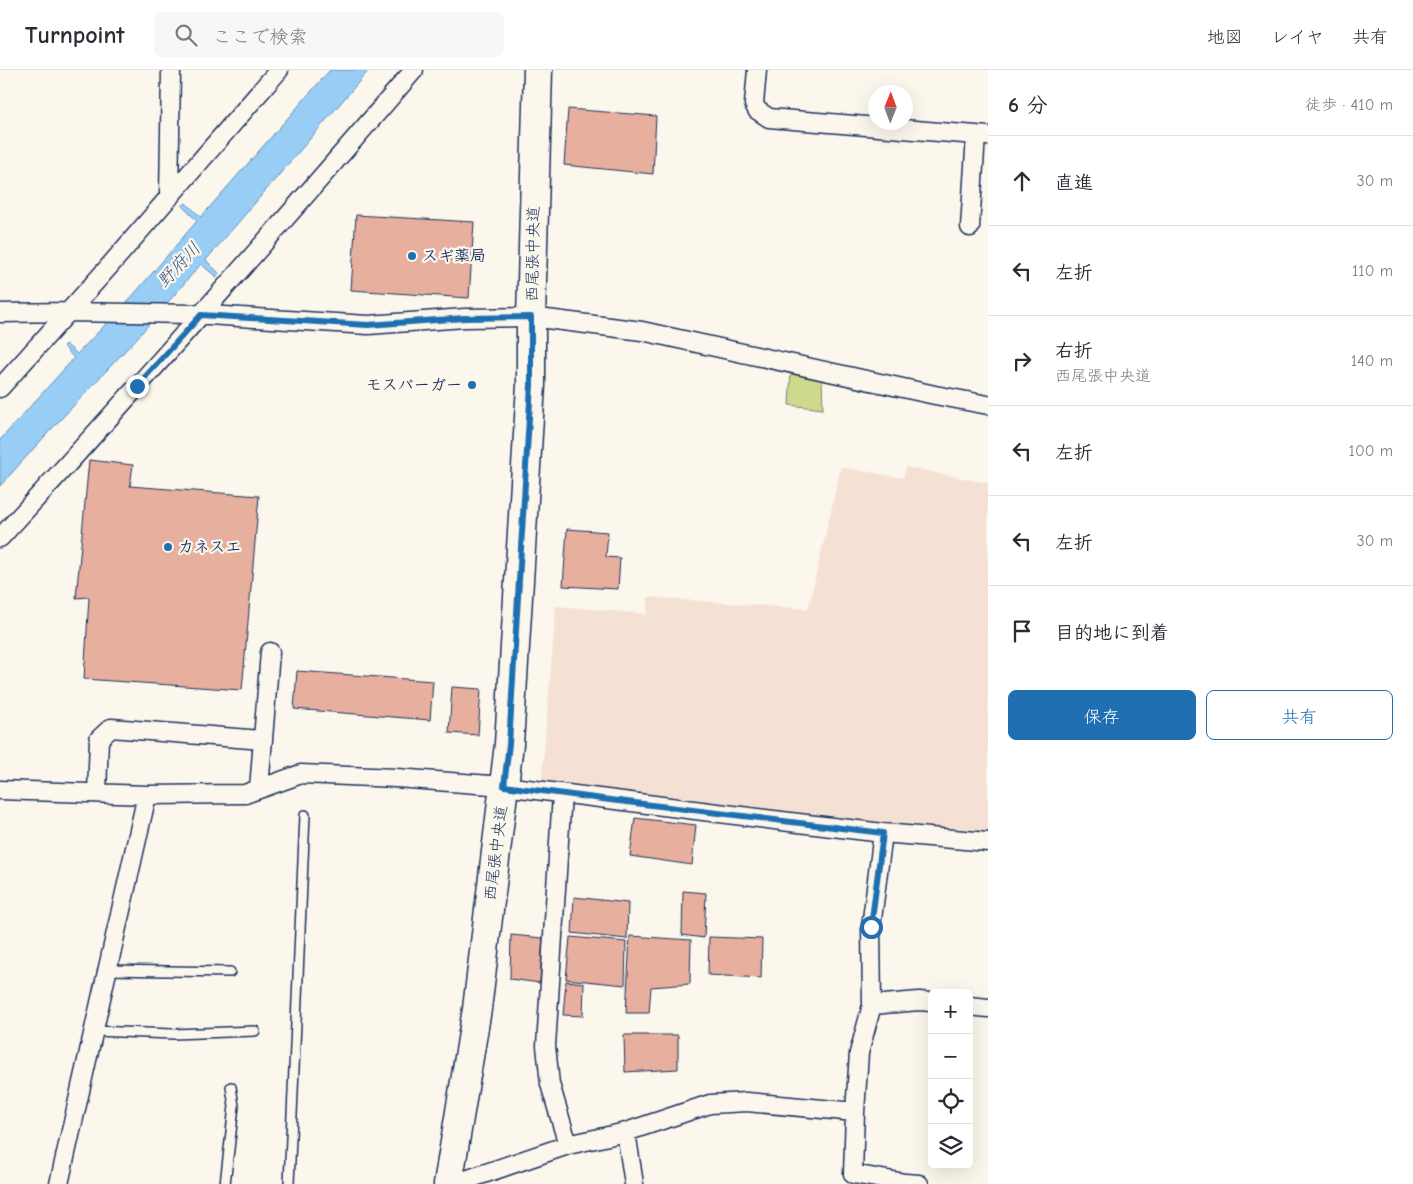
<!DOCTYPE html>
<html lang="ja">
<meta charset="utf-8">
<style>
:root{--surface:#fff;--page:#f7f7f7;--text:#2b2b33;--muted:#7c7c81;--line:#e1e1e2;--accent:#1f6fb2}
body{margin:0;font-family:"Comic Neue","Klee One",sans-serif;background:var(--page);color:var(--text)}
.controls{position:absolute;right:15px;bottom:15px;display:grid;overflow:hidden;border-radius:8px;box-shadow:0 5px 20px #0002}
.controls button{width:45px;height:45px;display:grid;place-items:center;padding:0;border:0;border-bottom:1px solid var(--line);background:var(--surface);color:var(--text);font:25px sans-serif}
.compass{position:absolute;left:868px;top:15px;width:45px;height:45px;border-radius:50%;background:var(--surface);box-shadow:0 5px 20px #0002;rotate:1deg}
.stop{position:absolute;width:15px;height:15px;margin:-11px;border:4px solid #1f6fb2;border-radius:50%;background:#fff}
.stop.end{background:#1f6fb2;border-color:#fff;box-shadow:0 1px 5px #0008}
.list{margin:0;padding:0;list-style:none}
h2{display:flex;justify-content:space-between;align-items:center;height:65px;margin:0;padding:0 20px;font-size:21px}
h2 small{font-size:16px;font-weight:400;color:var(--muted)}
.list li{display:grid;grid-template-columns:32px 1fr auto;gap:15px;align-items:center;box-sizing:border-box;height:90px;padding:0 20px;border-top:1px solid var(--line)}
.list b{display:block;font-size:19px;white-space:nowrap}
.list p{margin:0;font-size:16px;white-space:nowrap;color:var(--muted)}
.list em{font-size:16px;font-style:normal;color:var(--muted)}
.actions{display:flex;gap:10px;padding:15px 20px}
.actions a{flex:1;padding:11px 0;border:1px solid var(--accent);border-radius:8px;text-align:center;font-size:18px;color:var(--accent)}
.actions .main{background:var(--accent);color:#fff}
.icon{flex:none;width:28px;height:28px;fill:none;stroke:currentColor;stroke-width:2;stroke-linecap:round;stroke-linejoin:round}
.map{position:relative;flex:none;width:988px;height:1114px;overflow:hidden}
header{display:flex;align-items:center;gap:30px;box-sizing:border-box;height:70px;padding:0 25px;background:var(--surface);border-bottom:1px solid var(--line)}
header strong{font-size:24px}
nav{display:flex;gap:28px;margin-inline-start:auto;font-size:18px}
.search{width:350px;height:45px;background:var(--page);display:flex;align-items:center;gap:12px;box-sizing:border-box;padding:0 18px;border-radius:8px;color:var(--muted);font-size:19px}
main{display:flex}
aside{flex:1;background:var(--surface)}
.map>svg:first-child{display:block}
.built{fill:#f5e1d4}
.green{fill:#ced98c;stroke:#748475}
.water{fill:#98cdf6;stroke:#668eb9}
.building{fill:#e7af9d;stroke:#1b2f5e}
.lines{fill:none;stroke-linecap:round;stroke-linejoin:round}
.lane-casing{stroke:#1b2f5e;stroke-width:12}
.street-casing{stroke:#1b2f5e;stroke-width:21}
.primary-casing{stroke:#1b2f5e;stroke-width:31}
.lane{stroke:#fbf7ec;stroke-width:9}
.street{stroke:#fbf7ec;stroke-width:18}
.primary{stroke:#fbf7ec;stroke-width:28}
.route{stroke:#1f6fb2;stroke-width:6}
.poi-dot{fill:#1f6fb2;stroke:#fbf7ec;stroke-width:2}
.labels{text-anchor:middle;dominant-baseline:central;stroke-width:4.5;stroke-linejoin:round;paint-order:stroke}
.street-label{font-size:16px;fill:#1b2f5e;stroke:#fbf7ec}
.poi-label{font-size:16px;font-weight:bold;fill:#1b2f5e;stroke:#fbf7ec;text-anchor:start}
.water-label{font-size:18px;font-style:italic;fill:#3a5684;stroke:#fbf7ec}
</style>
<header>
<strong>Turnpoint</strong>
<div class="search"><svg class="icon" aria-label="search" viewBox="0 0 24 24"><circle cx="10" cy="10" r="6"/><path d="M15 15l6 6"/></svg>ここで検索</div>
<nav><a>地図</a><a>レイヤ</a><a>共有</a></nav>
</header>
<main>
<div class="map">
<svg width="988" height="1114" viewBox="0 0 988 1114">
<rect width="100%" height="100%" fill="#fbf7ec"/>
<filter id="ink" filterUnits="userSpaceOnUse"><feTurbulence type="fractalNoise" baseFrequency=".02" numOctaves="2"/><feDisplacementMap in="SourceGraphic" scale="10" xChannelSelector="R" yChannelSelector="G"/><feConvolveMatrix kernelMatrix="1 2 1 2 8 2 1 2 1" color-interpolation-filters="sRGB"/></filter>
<g filter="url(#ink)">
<path class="built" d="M841 397 903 408 906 397 988 413V764L541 717 556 536 647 544 648 527 808 539Z"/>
<path class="green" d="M791 300 822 309 823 339 789 335Z"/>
<path class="water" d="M330 0H369L206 190 219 203 216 207 201 194 137 268 46 365 0 416V370L74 288 63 276 66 274 77 284 129 230 197 151 182 136 186 133 201 147Z"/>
<path class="building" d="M568 39 656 46 653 104 564 95Z
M356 145 474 152 469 228 351 220Z
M89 390 133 395 130 416 259 426 242 620 84 609 89 527 76 528Z
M567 459 608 462 606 487 620 488 618 519 563 516Z
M297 601 433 611 430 650 294 639Z
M452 617 481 619 478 665 449 663Z
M635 748 696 755 692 795 630 786Z
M683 821 706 823 704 868 682 865Z
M574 827 628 833 627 869 572 863Z
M511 865 543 868 540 913 510 909Z
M630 866 691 870 690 914 651 917 649 943H626Z
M570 867 626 872 625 915 566 909Z
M709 867 762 869 761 908 708 905Z
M566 911 584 913 583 946 563 945Z
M624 965H678V999L625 1002Z"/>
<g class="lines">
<defs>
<path id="lane" d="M107 900 230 902
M93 961 173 964 255 961
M225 1114 234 1036 231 1017
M289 1114 305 745"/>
<path id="street" d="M757 0 754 34 757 40 769 48 988 66
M169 128 171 0
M970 157 976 65
M0 243 69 242 192 244 368 255 465 248 531 247 642 261 935 325 988 335
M0 318 106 200 279 0
M0 468C141 315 278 158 414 0
M259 719 270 582
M0 720 147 725 245 724 301 704 396 708 504 716 790 752 883 763 988 772
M97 723 99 669 111 658 263 670
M562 724 546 976 550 1014 568 1075
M883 763 871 857 872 935 859 983 855 1042 853 1104 905 1113 919 1114
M872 935 919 931 932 932
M969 936 988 938
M626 1062 634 1114
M59 1114 147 725
M454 1114 568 1075 626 1062 710 1034 747 1032 855 1042"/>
<path id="primary" d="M448 1114 477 939 509 674 531 315V247L538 0"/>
</defs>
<use href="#lane" class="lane-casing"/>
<use href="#street" class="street-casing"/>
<use href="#primary" class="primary-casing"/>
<use href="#lane" class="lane"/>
<use href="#street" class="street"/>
<use href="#primary" class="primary"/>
</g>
</g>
<g class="lines" filter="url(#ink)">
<path class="route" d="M137 316 201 245 368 255 465 248 531 247V315L509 674 504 716 610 730 883 763 871 857"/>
</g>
<g class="poi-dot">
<circle cx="412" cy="186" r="5"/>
<circle cx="472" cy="315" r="5"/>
<circle cx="168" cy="477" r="5"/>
</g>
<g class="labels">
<g class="street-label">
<text transform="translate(533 184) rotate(-89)">西尾張中央道</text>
<text transform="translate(496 783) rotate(-83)">西尾張中央道</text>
</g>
<g class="poi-label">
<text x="422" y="186">スギ薬局</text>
<text x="462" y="315" text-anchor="end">モスバーガー</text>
<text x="178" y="477">カネスエ</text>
</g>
<g class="water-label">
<text transform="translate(179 195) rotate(-47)">野府川</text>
</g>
</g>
</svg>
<div class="controls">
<button>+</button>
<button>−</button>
<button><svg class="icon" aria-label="locate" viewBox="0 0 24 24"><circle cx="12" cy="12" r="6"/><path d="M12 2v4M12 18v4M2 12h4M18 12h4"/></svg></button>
<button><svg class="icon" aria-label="layers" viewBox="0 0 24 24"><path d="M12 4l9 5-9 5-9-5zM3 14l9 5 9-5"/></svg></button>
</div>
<svg class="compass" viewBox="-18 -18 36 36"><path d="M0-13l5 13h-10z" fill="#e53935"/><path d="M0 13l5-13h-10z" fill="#7c7c81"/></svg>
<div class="stop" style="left:871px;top:857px"></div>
<div class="stop end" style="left:137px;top:316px"></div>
</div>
<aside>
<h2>6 分<small>徒歩 · 410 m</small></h2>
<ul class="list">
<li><svg class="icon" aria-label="ahead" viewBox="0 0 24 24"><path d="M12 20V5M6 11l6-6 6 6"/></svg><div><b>直進</b></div><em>30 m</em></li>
<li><svg class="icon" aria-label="left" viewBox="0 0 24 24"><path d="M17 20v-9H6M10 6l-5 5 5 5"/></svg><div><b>左折</b></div><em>110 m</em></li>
<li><svg class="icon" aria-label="right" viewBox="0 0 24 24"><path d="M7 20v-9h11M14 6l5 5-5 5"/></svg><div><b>右折</b><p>西尾張中央道</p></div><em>140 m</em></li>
<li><svg class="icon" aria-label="left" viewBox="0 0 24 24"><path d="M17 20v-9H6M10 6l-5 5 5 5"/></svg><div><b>左折</b></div><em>100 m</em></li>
<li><svg class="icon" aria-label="left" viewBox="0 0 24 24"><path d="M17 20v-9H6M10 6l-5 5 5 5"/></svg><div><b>左折</b></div><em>30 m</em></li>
<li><svg class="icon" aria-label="arrive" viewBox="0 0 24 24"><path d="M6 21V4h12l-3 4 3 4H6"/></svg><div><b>目的地に到着</b></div></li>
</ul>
<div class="actions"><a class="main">保存</a><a>共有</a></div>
</aside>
</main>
